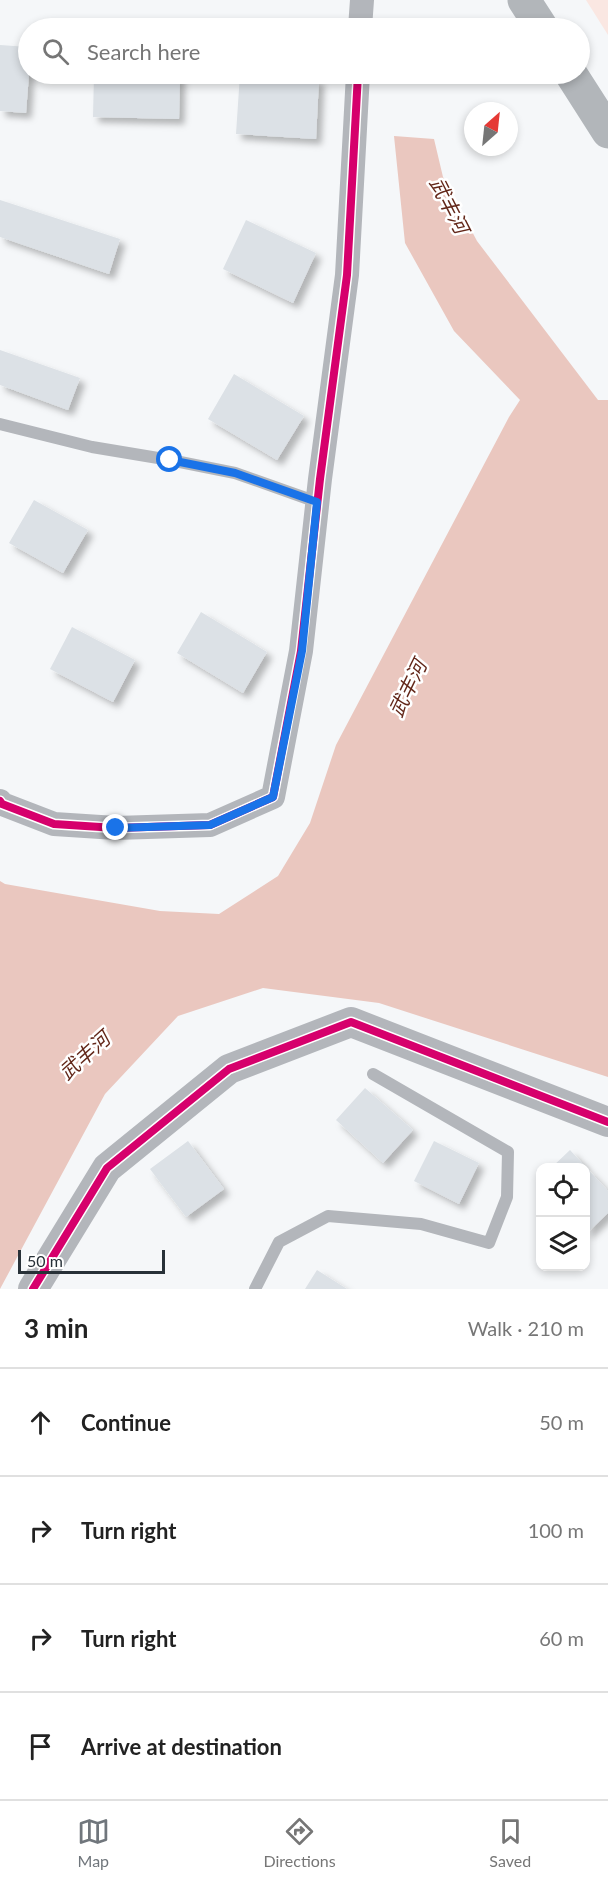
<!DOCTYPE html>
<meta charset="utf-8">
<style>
:root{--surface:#fff;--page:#f2f2f2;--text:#222;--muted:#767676;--line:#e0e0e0;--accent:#70767c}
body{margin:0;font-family:Lato,"Noto Sans SC",sans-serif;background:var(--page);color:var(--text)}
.controls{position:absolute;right:18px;bottom:18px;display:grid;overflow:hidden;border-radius:12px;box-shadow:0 3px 9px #0003}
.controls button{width:54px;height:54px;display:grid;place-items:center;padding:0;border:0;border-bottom:2px solid var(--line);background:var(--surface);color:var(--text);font:30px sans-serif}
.compass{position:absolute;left:464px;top:102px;width:54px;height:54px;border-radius:50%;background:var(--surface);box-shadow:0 3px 9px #0003;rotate:27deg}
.scale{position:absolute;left:18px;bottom:15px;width:147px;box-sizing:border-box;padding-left:6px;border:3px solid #283138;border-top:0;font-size:16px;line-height:21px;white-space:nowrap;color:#283138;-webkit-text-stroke:4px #fff;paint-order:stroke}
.stop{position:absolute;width:18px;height:18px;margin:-14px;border:4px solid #1a73e8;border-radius:50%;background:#fff}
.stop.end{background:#1a73e8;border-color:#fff;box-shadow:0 2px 6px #0008}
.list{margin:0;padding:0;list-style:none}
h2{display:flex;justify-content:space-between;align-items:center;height:78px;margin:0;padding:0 24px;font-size:26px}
h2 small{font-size:20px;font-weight:400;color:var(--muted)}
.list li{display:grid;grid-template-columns:39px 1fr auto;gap:18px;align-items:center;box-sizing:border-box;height:108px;padding:0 24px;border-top:2px solid var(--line)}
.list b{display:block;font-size:22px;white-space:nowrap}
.list em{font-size:20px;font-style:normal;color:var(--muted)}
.icon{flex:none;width:33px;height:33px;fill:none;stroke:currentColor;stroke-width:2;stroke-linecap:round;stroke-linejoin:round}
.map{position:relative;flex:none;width:608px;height:1289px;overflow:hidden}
.search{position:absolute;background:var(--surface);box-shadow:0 3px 9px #0003;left:18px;right:18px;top:18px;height:66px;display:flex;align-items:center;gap:15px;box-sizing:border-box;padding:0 21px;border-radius:33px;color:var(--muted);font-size:22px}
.sheet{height:510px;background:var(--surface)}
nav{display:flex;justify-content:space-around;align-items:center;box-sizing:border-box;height:84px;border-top:2px solid var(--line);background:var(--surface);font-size:16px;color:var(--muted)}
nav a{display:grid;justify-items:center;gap:3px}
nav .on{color:var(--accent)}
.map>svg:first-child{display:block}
.green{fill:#fae7e2}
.water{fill:#eac7bf}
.building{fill:#dce1e6;filter:url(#shadow)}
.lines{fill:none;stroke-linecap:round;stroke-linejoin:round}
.service{stroke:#b3b6bb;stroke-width:12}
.minor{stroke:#b3b6bb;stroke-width:24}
.tertiary{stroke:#b3b6bb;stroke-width:30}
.secondary{stroke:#b2b6ba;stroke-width:33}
.cycleway-casing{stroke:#fff;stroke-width:11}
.cycleway{stroke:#d6006c;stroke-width:8}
.route{stroke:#1a73e8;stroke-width:8}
.labels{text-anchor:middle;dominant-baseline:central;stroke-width:5;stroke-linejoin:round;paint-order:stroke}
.water-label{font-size:20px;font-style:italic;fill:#632719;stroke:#fff}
</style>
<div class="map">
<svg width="608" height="1289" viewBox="0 0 608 1289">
<defs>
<filter id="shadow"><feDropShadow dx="5.5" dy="5.5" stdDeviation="3" flood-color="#0004"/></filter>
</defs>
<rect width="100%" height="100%" fill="#f5f7f9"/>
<path class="green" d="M586 0H608V35Z"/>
<path class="water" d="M394 136 434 139 443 177 477 241 598 400H608V1077L379 1003 263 988 178 1016 105 1094 0 1289V881L5 884 160 911 219 914 278 876 310 823 336 745 509 417 520 400 454 331 405 243Z"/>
<path class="building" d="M0 45 28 47 29 74 26 113 0 111Z
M94 74H180L179 119 93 117Z
M240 74 319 79 316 139 236 134Z
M0 200 120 239 109 274 0 237Z
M246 220 316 253 293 303 223 269Z
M0 350 80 378 68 410 0 385Z
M234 374 304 416 277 460 208 419Z
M34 500 88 530 63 573 9 543Z
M201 612 267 652 243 693 177 653Z
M72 627 135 660 113 702 50 669Z
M365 1088 413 1130 383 1163 336 1120Z
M188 1141 224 1189 186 1217 150 1169Z
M434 1141 479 1163 459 1204 414 1181Z
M570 1150 608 1191V1213L586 1234V1168H551Z
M317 1270 347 1289H305Z"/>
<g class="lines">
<path class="service" d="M0 424 92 447 170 460 235 473 317 502
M255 1289 279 1242 328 1216 421 1224 489 1243 507 1197 508 1152 373 1074"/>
<path class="minor" d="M360 28 362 0
M0 801 2 804 54 824 116 828 210 825 273 797 301 651 320 479 347 275 358 74"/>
<path class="tertiary" d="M33 1289 107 1168 229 1069 351 1022 608 1122"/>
<path class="secondary" d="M524 0 542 28
M571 74 608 132"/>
<defs>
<path id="cycleway" d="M0 801 2 804 54 824 116 828 210 825 273 797 301 651 320 479 347 275 358 74
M33 1289 107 1168 229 1069 351 1022 608 1122"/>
</defs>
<use href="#cycleway" class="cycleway-casing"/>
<use href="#cycleway" class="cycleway"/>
</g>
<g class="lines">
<path class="route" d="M116 828 210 825 273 797 302 651 317 502 235 473 170 460"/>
</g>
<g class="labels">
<g class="water-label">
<text transform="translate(450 205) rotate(63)">武丰河</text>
<text transform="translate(407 688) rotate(-64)">武丰河</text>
<text transform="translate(84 1055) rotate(-42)">武丰河</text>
</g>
</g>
</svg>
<div class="controls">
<button><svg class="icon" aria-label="locate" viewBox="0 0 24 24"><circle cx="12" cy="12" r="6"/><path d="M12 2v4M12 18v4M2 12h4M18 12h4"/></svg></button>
<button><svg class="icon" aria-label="layers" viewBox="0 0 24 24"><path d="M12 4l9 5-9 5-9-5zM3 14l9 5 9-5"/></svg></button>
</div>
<svg class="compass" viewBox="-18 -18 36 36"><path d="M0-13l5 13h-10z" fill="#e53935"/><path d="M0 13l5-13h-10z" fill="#767676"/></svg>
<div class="scale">50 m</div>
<div class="stop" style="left:170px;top:460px"></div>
<div class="stop end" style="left:116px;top:828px"></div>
<div class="search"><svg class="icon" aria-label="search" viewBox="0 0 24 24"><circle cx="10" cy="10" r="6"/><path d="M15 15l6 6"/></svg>Search here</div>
</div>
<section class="sheet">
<h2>3 min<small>Walk · 210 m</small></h2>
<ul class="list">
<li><svg class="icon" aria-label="ahead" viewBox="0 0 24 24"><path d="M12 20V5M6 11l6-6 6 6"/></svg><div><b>Continue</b></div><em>50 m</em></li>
<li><svg class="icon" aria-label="right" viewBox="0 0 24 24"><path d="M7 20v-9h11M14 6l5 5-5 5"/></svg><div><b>Turn right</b></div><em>100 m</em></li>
<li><svg class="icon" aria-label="right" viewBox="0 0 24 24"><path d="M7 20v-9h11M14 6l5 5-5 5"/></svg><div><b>Turn right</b></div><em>60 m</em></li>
<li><svg class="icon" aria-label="arrive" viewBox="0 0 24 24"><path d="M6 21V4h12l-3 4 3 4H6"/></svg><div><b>Arrive at destination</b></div></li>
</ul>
</section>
<nav>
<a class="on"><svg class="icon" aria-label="map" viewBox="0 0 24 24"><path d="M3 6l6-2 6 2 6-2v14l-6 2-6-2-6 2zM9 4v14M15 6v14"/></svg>Map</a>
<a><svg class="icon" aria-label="directions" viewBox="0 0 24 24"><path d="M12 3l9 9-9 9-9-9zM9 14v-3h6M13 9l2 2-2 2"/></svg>Directions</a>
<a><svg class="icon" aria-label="saved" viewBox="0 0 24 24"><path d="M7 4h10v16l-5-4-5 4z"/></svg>Saved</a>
</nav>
